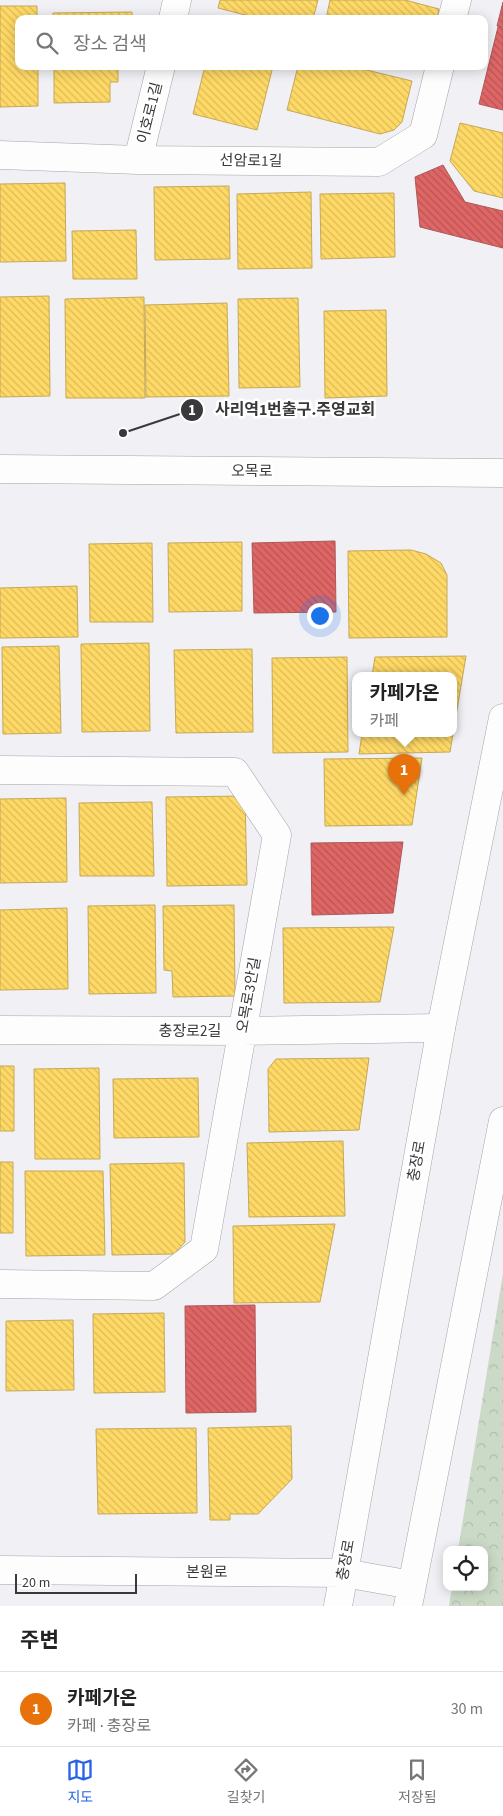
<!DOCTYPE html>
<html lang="ko">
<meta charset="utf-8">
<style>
:root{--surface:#fff;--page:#f2f2f2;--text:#222;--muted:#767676;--line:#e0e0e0;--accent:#2563eb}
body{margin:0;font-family:"Source Sans 3","Noto Sans KR",sans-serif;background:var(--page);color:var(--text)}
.controls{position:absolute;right:15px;bottom:15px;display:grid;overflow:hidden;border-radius:10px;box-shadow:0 2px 12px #0003}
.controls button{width:45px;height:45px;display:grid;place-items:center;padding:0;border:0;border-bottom:1px solid var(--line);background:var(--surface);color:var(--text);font:25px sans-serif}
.scale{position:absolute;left:15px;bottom:12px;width:122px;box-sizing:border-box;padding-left:5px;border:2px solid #39383b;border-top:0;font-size:14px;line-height:18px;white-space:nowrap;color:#39383b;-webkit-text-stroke:4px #fff;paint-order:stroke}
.you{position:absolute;left:319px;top:615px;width:18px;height:18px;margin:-12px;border:4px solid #fff;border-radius:50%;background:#1a73e8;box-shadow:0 0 0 8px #1a73e833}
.badge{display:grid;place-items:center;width:32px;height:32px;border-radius:50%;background:var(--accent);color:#fff;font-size:16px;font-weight:700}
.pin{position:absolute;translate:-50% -41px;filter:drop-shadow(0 1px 2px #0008)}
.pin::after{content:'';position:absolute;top:26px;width:18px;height:15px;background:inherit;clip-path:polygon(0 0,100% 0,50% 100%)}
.popup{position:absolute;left:352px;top:672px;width:105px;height:65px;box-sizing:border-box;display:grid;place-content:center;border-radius:10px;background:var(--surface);filter:drop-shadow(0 1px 4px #0005);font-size:16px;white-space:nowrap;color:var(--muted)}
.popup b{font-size:19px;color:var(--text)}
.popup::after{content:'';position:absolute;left:50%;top:100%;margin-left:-10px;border:10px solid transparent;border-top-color:var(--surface)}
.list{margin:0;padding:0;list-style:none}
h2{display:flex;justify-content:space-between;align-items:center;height:65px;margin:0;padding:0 20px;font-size:21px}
h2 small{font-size:16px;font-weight:400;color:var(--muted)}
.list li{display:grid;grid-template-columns:32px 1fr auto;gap:15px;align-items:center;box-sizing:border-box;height:75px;padding:0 20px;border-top:1px solid var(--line)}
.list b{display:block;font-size:19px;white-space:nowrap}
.list p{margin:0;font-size:16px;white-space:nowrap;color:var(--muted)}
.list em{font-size:16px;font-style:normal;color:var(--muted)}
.icon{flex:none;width:28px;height:28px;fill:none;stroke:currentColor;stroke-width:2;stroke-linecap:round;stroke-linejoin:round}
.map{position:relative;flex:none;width:503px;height:1606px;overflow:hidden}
.search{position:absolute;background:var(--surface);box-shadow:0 2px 12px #0003;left:15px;right:15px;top:15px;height:55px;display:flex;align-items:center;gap:12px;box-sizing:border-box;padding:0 18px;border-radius:10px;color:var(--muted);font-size:19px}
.sheet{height:140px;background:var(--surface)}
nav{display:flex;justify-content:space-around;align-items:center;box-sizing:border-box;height:70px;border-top:1px solid var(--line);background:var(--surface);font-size:14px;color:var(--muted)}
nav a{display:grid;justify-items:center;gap:2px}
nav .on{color:var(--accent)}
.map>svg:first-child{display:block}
.park{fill:url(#park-crowns)}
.homes{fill:url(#homes-back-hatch);stroke:#c4a959}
.shops{fill:url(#shops-back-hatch);stroke:#ae5859}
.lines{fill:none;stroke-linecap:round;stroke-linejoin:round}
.minor-casing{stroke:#a5a4a6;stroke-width:29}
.tertiary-casing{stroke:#a5a4a6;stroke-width:29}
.minor{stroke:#fdfdfd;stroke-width:28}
.tertiary{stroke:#fdfdfd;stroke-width:28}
.labels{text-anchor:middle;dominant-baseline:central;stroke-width:5;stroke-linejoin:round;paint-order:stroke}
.street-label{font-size:15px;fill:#39383b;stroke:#fff}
.leader{fill:none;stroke:#39383b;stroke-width:2}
.callout-dot{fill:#39383b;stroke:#fff;stroke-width:2}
.mark-label{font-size:15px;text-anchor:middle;font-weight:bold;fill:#fff}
.callout-label{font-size:16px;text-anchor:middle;font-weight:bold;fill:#39383b;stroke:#fff;stroke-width:5;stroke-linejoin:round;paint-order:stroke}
</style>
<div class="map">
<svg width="503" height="1606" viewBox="0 0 503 1606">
<defs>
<pattern id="park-crowns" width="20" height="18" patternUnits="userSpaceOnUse" patternTransform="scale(1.25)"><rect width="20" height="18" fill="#cbdac6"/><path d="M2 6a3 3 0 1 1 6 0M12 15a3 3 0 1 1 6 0" fill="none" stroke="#afbcab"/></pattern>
<pattern id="homes-back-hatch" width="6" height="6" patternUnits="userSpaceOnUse" patternTransform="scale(1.25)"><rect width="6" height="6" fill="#ffd966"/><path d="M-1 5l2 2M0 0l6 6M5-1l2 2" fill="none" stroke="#dbbb59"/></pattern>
<pattern id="shops-back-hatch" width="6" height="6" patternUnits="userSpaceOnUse" patternTransform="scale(1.25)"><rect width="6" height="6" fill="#e06666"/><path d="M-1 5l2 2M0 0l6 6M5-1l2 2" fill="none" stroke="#b75555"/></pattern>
</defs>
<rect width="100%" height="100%" fill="#f1f0f4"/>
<path class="park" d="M503 1273V1606H449L452 1587H484V1550H458Z"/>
<path class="homes" d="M220 0H318L313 19H261L218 8Z
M330 0H405L439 9 437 19H326Z
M0 6H37V19H19V66H38V106L0 107Z
M132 12V19H53V13Z
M54 66H118V82H110V102L54 103Z
M205 66H273L257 130 193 114Z
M298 66H350L412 81 402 122 394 130 380 134 287 110Z
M460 123 503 133V198L474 191 450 161Z
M65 183 66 261 0 262V184Z
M229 186 230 259 155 260 154 187Z
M311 192 312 268 238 269 237 194Z
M394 193 395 257 321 259 320 194Z
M136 230 137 279H73L72 231Z
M49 296 50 396 0 397V297Z
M144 297 145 398H66L65 299Z
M298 298 300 387 239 388 238 299Z
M227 303 229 396 146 397 145 305Z
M386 310 387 396 325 398 324 311Z
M242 542V611L169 612 168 543Z
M152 543 153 622H90L89 544Z
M411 550 426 554 441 563 447 575V637L349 638 348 551Z
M77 586 78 637 0 638V588Z
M149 643 150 731 82 732 81 644Z
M59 646 61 733 3 734 2 647Z
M252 649 253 732 176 733 174 650Z
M466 656 450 752 359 754 362 734H453V676H372L375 657Z
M347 657 348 752 273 753 272 658Z
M422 758 412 825 325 826 324 759Z
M245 796 247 885 167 886 166 797Z
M66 798 67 882 0 883V799Z
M152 802 154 876H80L79 803Z
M155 905 156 993 89 994 88 906Z
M234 905 235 996 173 997 172 971 164 970 163 906Z
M67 908 68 989 0 990V910Z
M394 927 380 1002 284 1003 283 928Z
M369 1058 359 1130 269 1132 268 1069 276 1059Z
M0 1066H14V1131H0Z
M99 1068 100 1159H35L34 1069Z
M198 1078 199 1137 114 1138 113 1079Z
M343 1141 345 1216 249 1217 247 1143Z
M0 1162H13V1233H0Z
M184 1163 185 1242 174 1254 112 1255 110 1164Z
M25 1171H103L105 1255 26 1256Z
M335 1224 320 1302 234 1303 233 1226Z
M164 1313 165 1392 94 1393 93 1314Z
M73 1320 74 1390 6 1391V1321Z
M291 1426 292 1479 258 1514H230V1520H210L208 1428Z
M196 1428 197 1513 98 1514 96 1429Z"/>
<path class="shops" d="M503 2V27L497 26Z
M498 27 503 28V110L479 104Z
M443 165 465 202 503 211V248L420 227 415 177Z
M335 541 336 612 254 613 252 543Z
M403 842 393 913 312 915 311 843Z
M255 1305 256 1412 186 1413 185 1306Z"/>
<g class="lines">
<defs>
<path id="minor" d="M173 19 177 0
M452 19 457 0
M0 155 138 160 379 162 423 135 440 66
M138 160 161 66
M0 770 235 772 277 835 204 1249 154 1286 0 1284
M0 1030 243 1031 441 1028"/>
<path id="tertiary" d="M0 469 503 473
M0 1570 344 1573 412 1585
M338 1606 441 1028 503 718
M408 1606 503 1121"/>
</defs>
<use href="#minor" class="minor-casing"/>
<use href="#tertiary" class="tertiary-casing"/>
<use href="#minor" class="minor"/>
<use href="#tertiary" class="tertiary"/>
</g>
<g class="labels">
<g class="street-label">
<text transform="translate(150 113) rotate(-76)">이호로1길</text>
<text transform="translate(251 161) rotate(1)">선암로1길</text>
<text x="252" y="471">오목로</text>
<text transform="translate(249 995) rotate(-80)">오목로3안길</text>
<text x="190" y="1031">충장로2길</text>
<text transform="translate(417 1161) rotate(-80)">충장로</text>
<text transform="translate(346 1560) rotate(-80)">충장로</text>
<text x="207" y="1572">본원로</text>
</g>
</g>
<path class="leader" d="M123 433L192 410"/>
<g class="callout-dot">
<circle cx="123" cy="433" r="5"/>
<circle cx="192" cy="410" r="12"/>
</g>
<g class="mark-label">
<text x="192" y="415">1</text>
</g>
<g class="callout-label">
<text x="295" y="415">사리역1번출구.주영교회</text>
</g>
</svg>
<div class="controls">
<button><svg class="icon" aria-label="locate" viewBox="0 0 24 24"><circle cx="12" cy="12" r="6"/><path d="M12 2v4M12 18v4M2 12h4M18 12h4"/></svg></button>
</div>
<div class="scale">20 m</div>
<div class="you"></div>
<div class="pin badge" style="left:404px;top:795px;background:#e8710a">1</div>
<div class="popup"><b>카페가온</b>카페</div>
<div class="search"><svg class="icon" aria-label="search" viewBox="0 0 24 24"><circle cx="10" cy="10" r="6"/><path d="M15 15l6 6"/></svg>장소 검색</div>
</div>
<section class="sheet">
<h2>주변<small></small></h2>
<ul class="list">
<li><span class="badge" style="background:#e8710a">1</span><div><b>카페가온</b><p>카페 · 충장로</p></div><em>30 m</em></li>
</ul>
</section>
<nav>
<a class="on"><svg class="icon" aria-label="map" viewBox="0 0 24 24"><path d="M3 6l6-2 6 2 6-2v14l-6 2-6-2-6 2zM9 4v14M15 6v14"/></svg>지도</a>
<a><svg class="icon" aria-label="directions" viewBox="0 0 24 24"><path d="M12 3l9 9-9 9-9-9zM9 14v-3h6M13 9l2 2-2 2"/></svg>길찾기</a>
<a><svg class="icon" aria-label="saved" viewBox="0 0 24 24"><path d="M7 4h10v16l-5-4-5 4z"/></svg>저장됨</a>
</nav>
